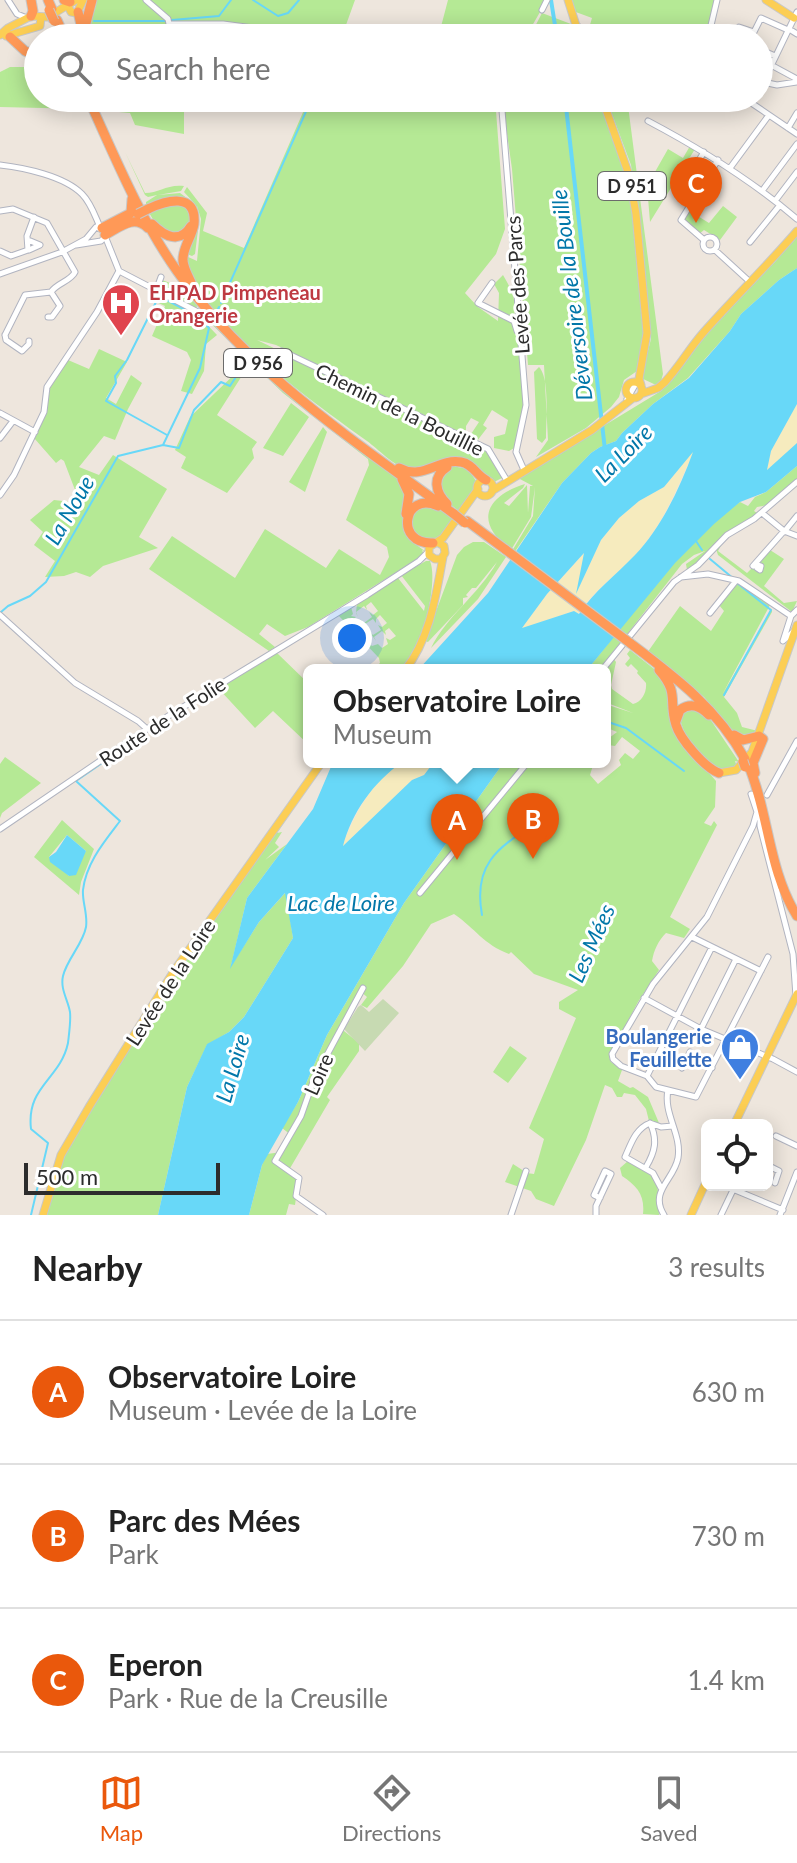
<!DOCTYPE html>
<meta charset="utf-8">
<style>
:root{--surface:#fff;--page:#f2f2f2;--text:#222;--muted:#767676;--line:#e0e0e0;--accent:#ea580c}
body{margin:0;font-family:Lato,sans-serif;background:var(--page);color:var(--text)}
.controls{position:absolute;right:24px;bottom:24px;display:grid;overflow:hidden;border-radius:12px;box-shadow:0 4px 20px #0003}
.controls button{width:72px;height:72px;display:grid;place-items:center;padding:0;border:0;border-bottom:2px solid var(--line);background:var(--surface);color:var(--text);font:40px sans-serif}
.scale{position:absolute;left:24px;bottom:20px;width:196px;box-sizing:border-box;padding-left:8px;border:4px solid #2c2c2c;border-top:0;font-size:22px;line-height:28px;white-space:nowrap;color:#2c2c2c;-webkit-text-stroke:6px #fff;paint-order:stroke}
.you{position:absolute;left:352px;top:638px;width:28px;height:28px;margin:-20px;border:6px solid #fff;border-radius:50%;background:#1a73e8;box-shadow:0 0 0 12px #1a73e833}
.badge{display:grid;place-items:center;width:52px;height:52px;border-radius:50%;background:var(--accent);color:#fff;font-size:26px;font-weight:700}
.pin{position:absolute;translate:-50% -66px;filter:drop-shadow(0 2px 4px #0008)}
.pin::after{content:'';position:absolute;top:42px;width:28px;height:24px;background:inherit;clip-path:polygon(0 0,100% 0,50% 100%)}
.popup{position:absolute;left:303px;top:664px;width:308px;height:104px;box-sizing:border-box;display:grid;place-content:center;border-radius:12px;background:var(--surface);filter:drop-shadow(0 2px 6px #0005);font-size:26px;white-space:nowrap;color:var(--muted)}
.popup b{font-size:30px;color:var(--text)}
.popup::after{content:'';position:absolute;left:50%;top:100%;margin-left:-16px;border:16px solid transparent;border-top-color:var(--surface)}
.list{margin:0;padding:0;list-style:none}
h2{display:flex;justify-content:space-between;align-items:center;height:104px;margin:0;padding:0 32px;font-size:34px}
h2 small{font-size:26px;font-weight:400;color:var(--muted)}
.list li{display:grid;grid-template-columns:52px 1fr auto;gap:24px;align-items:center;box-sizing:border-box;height:144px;padding:0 32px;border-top:2px solid var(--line)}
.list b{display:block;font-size:30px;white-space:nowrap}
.list p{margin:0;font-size:26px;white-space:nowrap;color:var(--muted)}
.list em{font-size:26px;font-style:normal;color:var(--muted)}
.icon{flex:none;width:44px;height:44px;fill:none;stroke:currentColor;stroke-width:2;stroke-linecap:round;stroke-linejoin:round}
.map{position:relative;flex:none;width:797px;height:1215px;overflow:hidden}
.search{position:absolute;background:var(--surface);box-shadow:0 4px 20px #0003;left:24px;right:24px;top:24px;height:88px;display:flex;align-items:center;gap:20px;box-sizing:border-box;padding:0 28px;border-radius:44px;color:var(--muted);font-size:30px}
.sheet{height:536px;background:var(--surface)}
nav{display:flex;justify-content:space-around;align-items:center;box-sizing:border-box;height:112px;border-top:2px solid var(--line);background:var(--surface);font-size:22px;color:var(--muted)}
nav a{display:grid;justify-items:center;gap:4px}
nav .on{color:var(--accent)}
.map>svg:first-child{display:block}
.green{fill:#b5e995;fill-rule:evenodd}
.sand{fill:#f6ebbe}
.cemetery{fill:#c7dab2}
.water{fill:#68d8f8;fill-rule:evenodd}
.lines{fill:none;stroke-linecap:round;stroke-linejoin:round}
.stream{stroke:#68d8f8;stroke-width:2}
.canal{stroke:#68d8f8;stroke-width:4}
.minor-casing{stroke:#b1b4c0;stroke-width:7}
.major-casing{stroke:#c8c8c8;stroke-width:9}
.highway-casing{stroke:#c8c8c8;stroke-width:11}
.minor{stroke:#fff;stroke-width:5}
.major{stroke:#fcce54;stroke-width:7}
.highway{stroke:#ff9957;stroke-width:9}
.highway-bridge-casing{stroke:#c8c8c8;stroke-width:11;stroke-linecap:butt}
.highway-bridge{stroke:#ff9957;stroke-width:9}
.labels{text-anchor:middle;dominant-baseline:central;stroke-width:6;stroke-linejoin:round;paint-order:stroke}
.shield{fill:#fff;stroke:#6b6b6b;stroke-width:2}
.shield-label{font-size:18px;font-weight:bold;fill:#2c2c2c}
.street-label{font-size:20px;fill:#2c2c2c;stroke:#fff}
.health-label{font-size:20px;font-weight:bold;fill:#be3a42;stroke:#fff;text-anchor:start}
.shop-label{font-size:20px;font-weight:bold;fill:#366cbe;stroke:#fff;text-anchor:end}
.water-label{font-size:22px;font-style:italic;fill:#0277a9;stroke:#fff}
</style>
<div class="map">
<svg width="797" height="1215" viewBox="0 0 797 1215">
<rect width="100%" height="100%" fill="#eee6dd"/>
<path class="green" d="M97 0H355L342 36 276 30 278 34 317 38H85Z
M448 0H547L525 38H438Z
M570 0H716L705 38H613L589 28 592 18 573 11Z
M542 13 571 24 572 27 558 38H529Z
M10 67H25L38 72V98H82L85 109 0 107V72Z
M102 98H150L184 103V134L135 125 130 113 108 111Z
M301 98H495L505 229 496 254 465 293 478 307 498 321 499 293 494 284 503 275C512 290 519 304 512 322L518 334 524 403 516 447 509 451 494 448V437L505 434 508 420 492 410 483 425 487 428 477 441 469 437 479 422 471 418 466 426V435L276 345 257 340 485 449 504 477 494 482 482 475 468 460C449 464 427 472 407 469 394 466 378 449 367 441 317 405 193 318 186 256L197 261 201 219 197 206 199 222 195 254 192 256 187 254 193 231 187 202 146 208V202L157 195 148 197 145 195 125 152 145 193C159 193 167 184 184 186L181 191 158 195 180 193 195 204 184 192 187 187 207 213 203 231 244 248 307 103Z
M502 98H599L624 169 631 199 645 323 643 348 637 371 624 380 619 397 611 407 586 428 536 457 548 440 544 365H528L512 169Z
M606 98H627L663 374 661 381 656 385 641 378 651 339 638 215 631 165Z
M690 146 695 149 650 222 647 186 668 149 683 158Z
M168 203 184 205 190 213V224L179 236 160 231 148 211Z
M723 206 737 217 720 240 704 230 699 234 683 220 688 210 709 223Z
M797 235V268L779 280 741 314 730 331 688 378 653 404 622 433 616 441 600 447 591 453 562 483 514 553 512 551 533 516 535 487 531 517 511 550C473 522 486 496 525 484L523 488 504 503 509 506 527 485 528 513 530 486H533L518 478 661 391 696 345 741 294 775 262Z
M162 280 181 287 197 305 196 313 217 335 206 344 204 371 192 394 181 391 191 360 187 352 152 336 165 306 152 300Z
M200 313 211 317 397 475 407 488 404 526 410 540 426 552 422 550 424 555 308 627 285 636 267 624 259 634 275 647 269 651 149 569 172 536 235 578 265 529 326 568 339 549 380 575 389 557 387 547 346 520 369 465 368 459 283 393Z
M99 349 127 362 106 398 116 404 131 375 142 383 128 409 115 440 104 436 79 467 99 475 113 455 167 489 139 537 158 548 103 566 90 577 76 572 64 576 45 577 55 561 34 545 43 532 30 520 54 500 80 503 64 461 61 459 56 463 34 438 48 407V389L68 360 89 369Z
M539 367C550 378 546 422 546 438L542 443 537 439 534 372Z
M241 368 245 371 217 415 257 442 252 449 254 458 227 493 181 468 186 457 175 450 190 417Z
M291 403 309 417 283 456 263 448Z
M323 427 327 432 305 492 289 482Z
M452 466 468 469 476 481 475 492 459 511 446 501 438 481Z
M797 466V480L768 505 757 507 754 511 757 513 764 508 747 521 727 533 690 569 687 570 686 564 705 551 694 555 682 564 599 670H587C631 617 683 540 740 502L748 506 755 497 766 492Z
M434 505 454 517 437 540 416 539 409 521 415 509Z
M473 542H484L506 557 478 599 431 648C446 617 479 594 497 562L476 588H472L466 595 468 597 463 598V605L428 642 425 641 457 555 464 547Z
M723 542 718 551 747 573 753 567 757 571 763 570 764 566 759 561 770 550 784 559 764 586 784 603 797 601 792 612 718 555 716 549Z
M426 561H430C438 580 424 638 413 655 409 660 404 665 400 670H394L389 665 385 670H372L380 663 379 658 339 616 331 618 351 607 353 614 351 616 356 617 351 621 358 629 362 626 364 629 360 632 366 640 370 638 368 642 372 646 378 644 382 648 388 644 386 638 390 640 396 636 389 628 385 631 386 635 382 631 374 637 376 641 369 631 373 635 381 630 378 625 382 627 387 623 380 615 376 619V623L373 619 365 624 367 629 360 619 364 623 372 617 369 612 373 615 378 611 371 602 366 606 367 610 364 606 356 612 358 617 356 613 357 603 398 578 424 611 425 606 401 575Z
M739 583 770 605 722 695 772 609V612L724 697 737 713 742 727 758 731 745 738 733 732 704 697 647 653 680 606 711 631 724 611 719 605 736 584Z
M630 650 663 676 685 745 716 781 715 807 704 823 711 826 714 821 717 825 670 917 690 929 684 938 666 933C658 941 654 950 652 961L659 970 638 1002 609 1057 611 1062 622 1070 618 1081 630 1088 633 1087 648 1097 659 1123 649 1121 646 1109 635 1095 624 1093 622 1097H617L612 1088 605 1085 586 1140 554 1206 536 1199 531 1191 505 1182 513 1164 527 1173 534 1174 544 1139 529 1128 576 1018 559 1009V1002L578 990 534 974 511 952 509 954C483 944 476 929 454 914L431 924 403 966 367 1008 361 1005 367 997 359 990 339 1027 359 1043V1051L327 1097 330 1100 289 1170 299 1177 295 1205 289 1204 286 1215H249L262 1165 267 1154 282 1152 291 1135 282 1128 298 1102 327 1035 404 903 504 762H594L590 775 598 784 621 765 619 760 625 753 633 759 640 751 622 737 615 746 608 745 609 738 617 732 605 727V704L633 713 605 702V670L613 658 616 662 611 685 612 689 633 704C642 702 647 692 646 683L637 673 638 671 631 664 628 667 625 664 630 658 627 654Z
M277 653 309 684V745L273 711 255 728 218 688Z
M687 707 706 713 739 762 735 761 737 767C729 770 720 773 712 768 697 758 682 732 679 715Z
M5 757 41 783 2 813 0 818V764Z
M291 812 277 833 282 832 275 843 279 847 265 860 287 844 247 898 231 966 259 922 286 892 293 938 244 1017 229 1032 207 1045 187 1087 158 1215H46L61 1159 157 1004 160 1009 165 1001 160 999 187 954Z
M62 820 94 849 81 882 79 895 34 857ZM67 835 86 851 69 876 49 857Z
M510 1046 527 1058 508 1083 493 1072Z
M628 1161C660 1179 658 1178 659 1215L643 1214C645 1195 637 1186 622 1176L620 1168Z"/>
<path class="sand" d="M797 404V443L766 472 771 451Z
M695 449C680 481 668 514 646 542 626 569 597 586 578 614L574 611 521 629 547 594 585 552 578 589 601 540 619 518 639 501 664 487Z
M402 762H434L424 775 412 780 341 848C357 811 368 786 402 762Z"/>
<path class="cemetery" d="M383 999 399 1013 365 1051 344 1029 358 1007 361 1005 369 1012Z"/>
<path class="water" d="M797 268V404L771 451 767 470 797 443V466L766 492 740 502 714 524 675 563 587 670H418L488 593 562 483 591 453 600 447 616 441 622 433 653 404 689 378 730 331 741 314 779 280ZM693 452C680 488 661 528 635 555 616 575 594 591 579 614L574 611 522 628 547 594 584 553 576 594 601 540 619 518 639 501 664 487Z
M333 762H402C373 783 352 812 343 846L412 780 424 775 434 762H504L404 903 327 1035 298 1102 262 1165 249 1215H158L187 1087 207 1044 229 1032 244 1017 293 938 285 893 259 922 230 969 247 898 313 809Z
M67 835 86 851 76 875 69 876 50 862 49 857 56 852Z"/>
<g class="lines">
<path class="stream" d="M253 0 278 16 288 13 299 0
M172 20 219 16 231 0
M94 21H165
M221 303 312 98
M217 311 219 307
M167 435 106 401 116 383 115 376 127 360 159 296 199 317
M163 445 179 448 194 410 221 382 230 386 245 363
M696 541 702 550
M710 559 734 579
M1 612 8 606 30 596 46 582 118 456 163 445 200 368 209 328 202 321
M724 695 771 610 737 583
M605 721 626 728 684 771
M482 915C473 866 496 848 534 825
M31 1215 48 1143 31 1129C26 1086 60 1080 68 1043 69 1034 71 1021 70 1012 68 1000 60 989 63 976 67 959 83 944 86 927 88 914 82 902 83 890 86 863 104 842 120 821L76 781 131 743"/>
<path class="canal" d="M551 0 557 38
M565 98 605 450"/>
<defs>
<path id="minor" d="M8 0 17 14 27 18
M146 0 168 19 169 24H223L330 38
M542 10 547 0
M575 25 603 38
M789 29 797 34
M708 38 717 0
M734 38 739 27 754 32 761 18 788 30
M759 49 775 56
M771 65 797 79
M763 82 777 85 797 82
M759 91 797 12
M501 98 526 405 516 452 524 470
M744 98 797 134
M648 121C701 149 751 180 797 219
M788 128 797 113
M0 165C25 168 64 176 82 194 91 203 95 216 100 227
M730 168 769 115
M762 191 797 144
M679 192 704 152
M775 201 797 172
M0 211 13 209 47 223 75 272C71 281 57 283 51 292L25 295 5 335
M105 236 119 271
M703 244a7 7 0 1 1 14 0a7 7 0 1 1-14 0Z
M28 240 40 245 29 250
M704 240 681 220 718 160
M750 242 780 205
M715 250 750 282
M0 251 11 256 28 250 27 236 34 217
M119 271 198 312
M0 274 62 252 86 239 96 227 105 231V237L101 241 76 245
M492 283 478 303 514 321 517 331
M156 291 161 277
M48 317H52L60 306 51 292
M5 335 6 340 22 351 29 344V341
M282 351 488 449 506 479
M627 399 638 380
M0 413 35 432
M0 438 13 421
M0 495 14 475 44 412 47 387 97 312 119 271
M762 513 784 531 797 536
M784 532 797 516
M758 565 761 566 760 570 757 568Z
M753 566 784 531
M681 577 708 574 739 581 791 616
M710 613 735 582
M0 615 75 683 138 721 147 729
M791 616 783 641 795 630
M791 616 797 610
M602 670 674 582 698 565 727 535 754 519 797 482
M751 794 757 812 753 826 707 917 653 984 612 1054 613 1059 621 1066 647 1076 656 1087 696 1097 768 957
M767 795 797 741
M760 815V826L793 954 796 996
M0 829 147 729 367 595 419 561 428 552
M420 893 528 762
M692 937 761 971
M644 998 701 1029 773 1059 797 1072
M701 1029 736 959
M688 1056 712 1068
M682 1068 690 1052
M647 1076 712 947
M776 1136 797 1146
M767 1165 779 1171 775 1183
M646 1167C655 1152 658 1140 650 1123
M723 1185 783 1210
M661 1188 653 1173 625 1157C631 1144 635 1129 650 1123L661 1127 673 1126
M323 1215 296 1196 299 1178 275 1161 301 1116 314 1079 363 988
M511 1215 526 1171
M596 1215V1206L611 1174 605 1171 594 1195 600 1198
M664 1215C649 1191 674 1180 678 1158 682 1134 663 1114 668 1090
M721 1215 733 1190
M780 1215 797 1172"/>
<path id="major" d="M568 0 580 38
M766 0 794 18
M68 6 71 12 77 13 83 0
M0 35 8 28 31 16 48 17 76 0
M6 36 40 26 41 17
M602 98 629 175 636 214 647 333 639 379 641 385
M626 390a8 8 0 1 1 16 0a8 8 0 1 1-16 0Z
M641 394 658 388 665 382C679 367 689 349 703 333 734 298 767 266 797 231
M477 488a8 8 0 1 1 16 0a8 8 0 1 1-16 0Z
M492 491 592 430 633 398
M437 542 444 546 445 553 441 559H435L429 555V547L443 538 478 489
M405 670C430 639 436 595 443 557
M719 773 736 770 752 752 797 625
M734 1125 797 994
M43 1215 61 1155 89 1107 174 971 322 762
M691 1215 707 1180"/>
<path id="highway" d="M48 0 52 9
M64 0 70 2
M78 12 82 29
M31 16 33 11 31 0
M57 20 65 38
M10 37 25 51 38 56
M82 38 92 0
M88 98C115 157 139 217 177 271 248 372 356 442 454 514
M148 209C165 201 197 191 194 224 192 237 182 248 183 261 184 270 189 277 192 285
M152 224C165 237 180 244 191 226
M102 228 131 213 132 199
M105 235C120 227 134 214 148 228
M399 468C423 481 438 458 461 462 473 464 476 475 486 480
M402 479 409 494 406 514
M447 504C435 492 432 477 447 467
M467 521 506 550
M433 543C394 545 403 490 438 506
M630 643C675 677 717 708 745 759
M659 670C680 694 668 700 676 725 680 739 705 768 719 773
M676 721 680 710C691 702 700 706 709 715
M734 735 743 740 759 736 763 739 753 763 755 773
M748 764C769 813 768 870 797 916"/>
</defs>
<use href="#minor" class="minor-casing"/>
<use href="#major" class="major-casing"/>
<use href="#highway" class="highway-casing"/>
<use href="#minor" class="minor"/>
<use href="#major" class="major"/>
<use href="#highway" class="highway"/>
<defs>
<path id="highway-bridge" d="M49 10 54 21
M138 214 148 209
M454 514 465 523
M506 550 630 643
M743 761 745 767"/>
</defs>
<use href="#highway-bridge" class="highway-bridge-casing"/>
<use href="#highway-bridge" class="highway-bridge"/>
</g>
<defs>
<symbol id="hospital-pin" viewBox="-11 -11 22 30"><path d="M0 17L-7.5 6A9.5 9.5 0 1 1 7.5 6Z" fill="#e0444e" stroke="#fff"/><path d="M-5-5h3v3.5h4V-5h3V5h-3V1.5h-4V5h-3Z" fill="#fff"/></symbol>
<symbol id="shop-pin" viewBox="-11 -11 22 30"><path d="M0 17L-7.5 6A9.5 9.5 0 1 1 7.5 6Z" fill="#3f7fe0" stroke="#fff"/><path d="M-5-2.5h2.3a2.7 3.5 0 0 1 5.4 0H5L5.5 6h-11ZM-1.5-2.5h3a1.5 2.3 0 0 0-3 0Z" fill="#fff"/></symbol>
</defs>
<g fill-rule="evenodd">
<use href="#hospital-pin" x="99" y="281" width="44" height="60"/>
<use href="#shop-pin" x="718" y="1025" width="44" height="60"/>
</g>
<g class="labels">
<g class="shield">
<rect x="598" y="172" width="68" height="28" rx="6"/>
<rect x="224" y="349" width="68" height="28" rx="6"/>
</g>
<g class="shield-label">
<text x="632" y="186">D 951</text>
<text x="258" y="363">D 956</text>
</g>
<g class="street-label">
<text transform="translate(517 285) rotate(-94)">Levée des Parcs</text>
<text transform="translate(400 409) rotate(26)">Chemin de la Bouillie</text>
<text transform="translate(162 721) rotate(-33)">Route de la Folie</text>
<text transform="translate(170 982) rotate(-57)">Levée de la Loire</text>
<text transform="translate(318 1074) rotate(-66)">Loire</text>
</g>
<g class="health-label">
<text x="149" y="292">EHPAD Pimpeneau<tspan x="149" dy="23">Orangerie</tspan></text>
</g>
<g class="shop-label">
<text x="712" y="1036">Boulangerie<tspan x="712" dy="23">Feuillette</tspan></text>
</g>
<g class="water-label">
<text transform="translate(571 295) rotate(-97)">Déversoire de la Bouille</text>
<text transform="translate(623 453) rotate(-45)">La Loire</text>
<text transform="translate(69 510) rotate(-60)">La Noue</text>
<text x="341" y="902">Lac de Loire</text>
<text transform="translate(591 943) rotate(-66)">Les Mées</text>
<text transform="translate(232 1068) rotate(-74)">La Loire</text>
</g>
</g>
</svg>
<div class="controls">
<button><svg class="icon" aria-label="locate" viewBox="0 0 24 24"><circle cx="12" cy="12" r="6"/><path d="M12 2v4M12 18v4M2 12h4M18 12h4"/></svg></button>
</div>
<div class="scale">500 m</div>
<div class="you"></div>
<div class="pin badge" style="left:457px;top:860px">A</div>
<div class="popup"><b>Observatoire Loire</b>Museum</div>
<div class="pin badge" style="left:533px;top:859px">B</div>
<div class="pin badge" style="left:696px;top:223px">C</div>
<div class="search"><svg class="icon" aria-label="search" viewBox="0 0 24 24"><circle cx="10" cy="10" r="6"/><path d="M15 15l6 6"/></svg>Search here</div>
</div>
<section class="sheet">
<h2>Nearby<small>3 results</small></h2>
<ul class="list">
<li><span class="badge">A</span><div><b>Observatoire Loire</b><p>Museum · Levée de la Loire</p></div><em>630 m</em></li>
<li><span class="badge">B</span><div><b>Parc des Mées</b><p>Park</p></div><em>730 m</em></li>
<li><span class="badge">C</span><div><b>Eperon</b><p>Park · Rue de la Creusille</p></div><em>1.4 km</em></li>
</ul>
</section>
<nav>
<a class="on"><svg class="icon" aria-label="map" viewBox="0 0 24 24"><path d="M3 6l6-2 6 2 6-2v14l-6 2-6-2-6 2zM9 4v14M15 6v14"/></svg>Map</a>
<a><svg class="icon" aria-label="directions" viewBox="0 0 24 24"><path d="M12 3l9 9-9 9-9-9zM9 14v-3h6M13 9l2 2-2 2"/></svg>Directions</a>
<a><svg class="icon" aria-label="saved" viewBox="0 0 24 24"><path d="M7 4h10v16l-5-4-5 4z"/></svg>Saved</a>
</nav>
